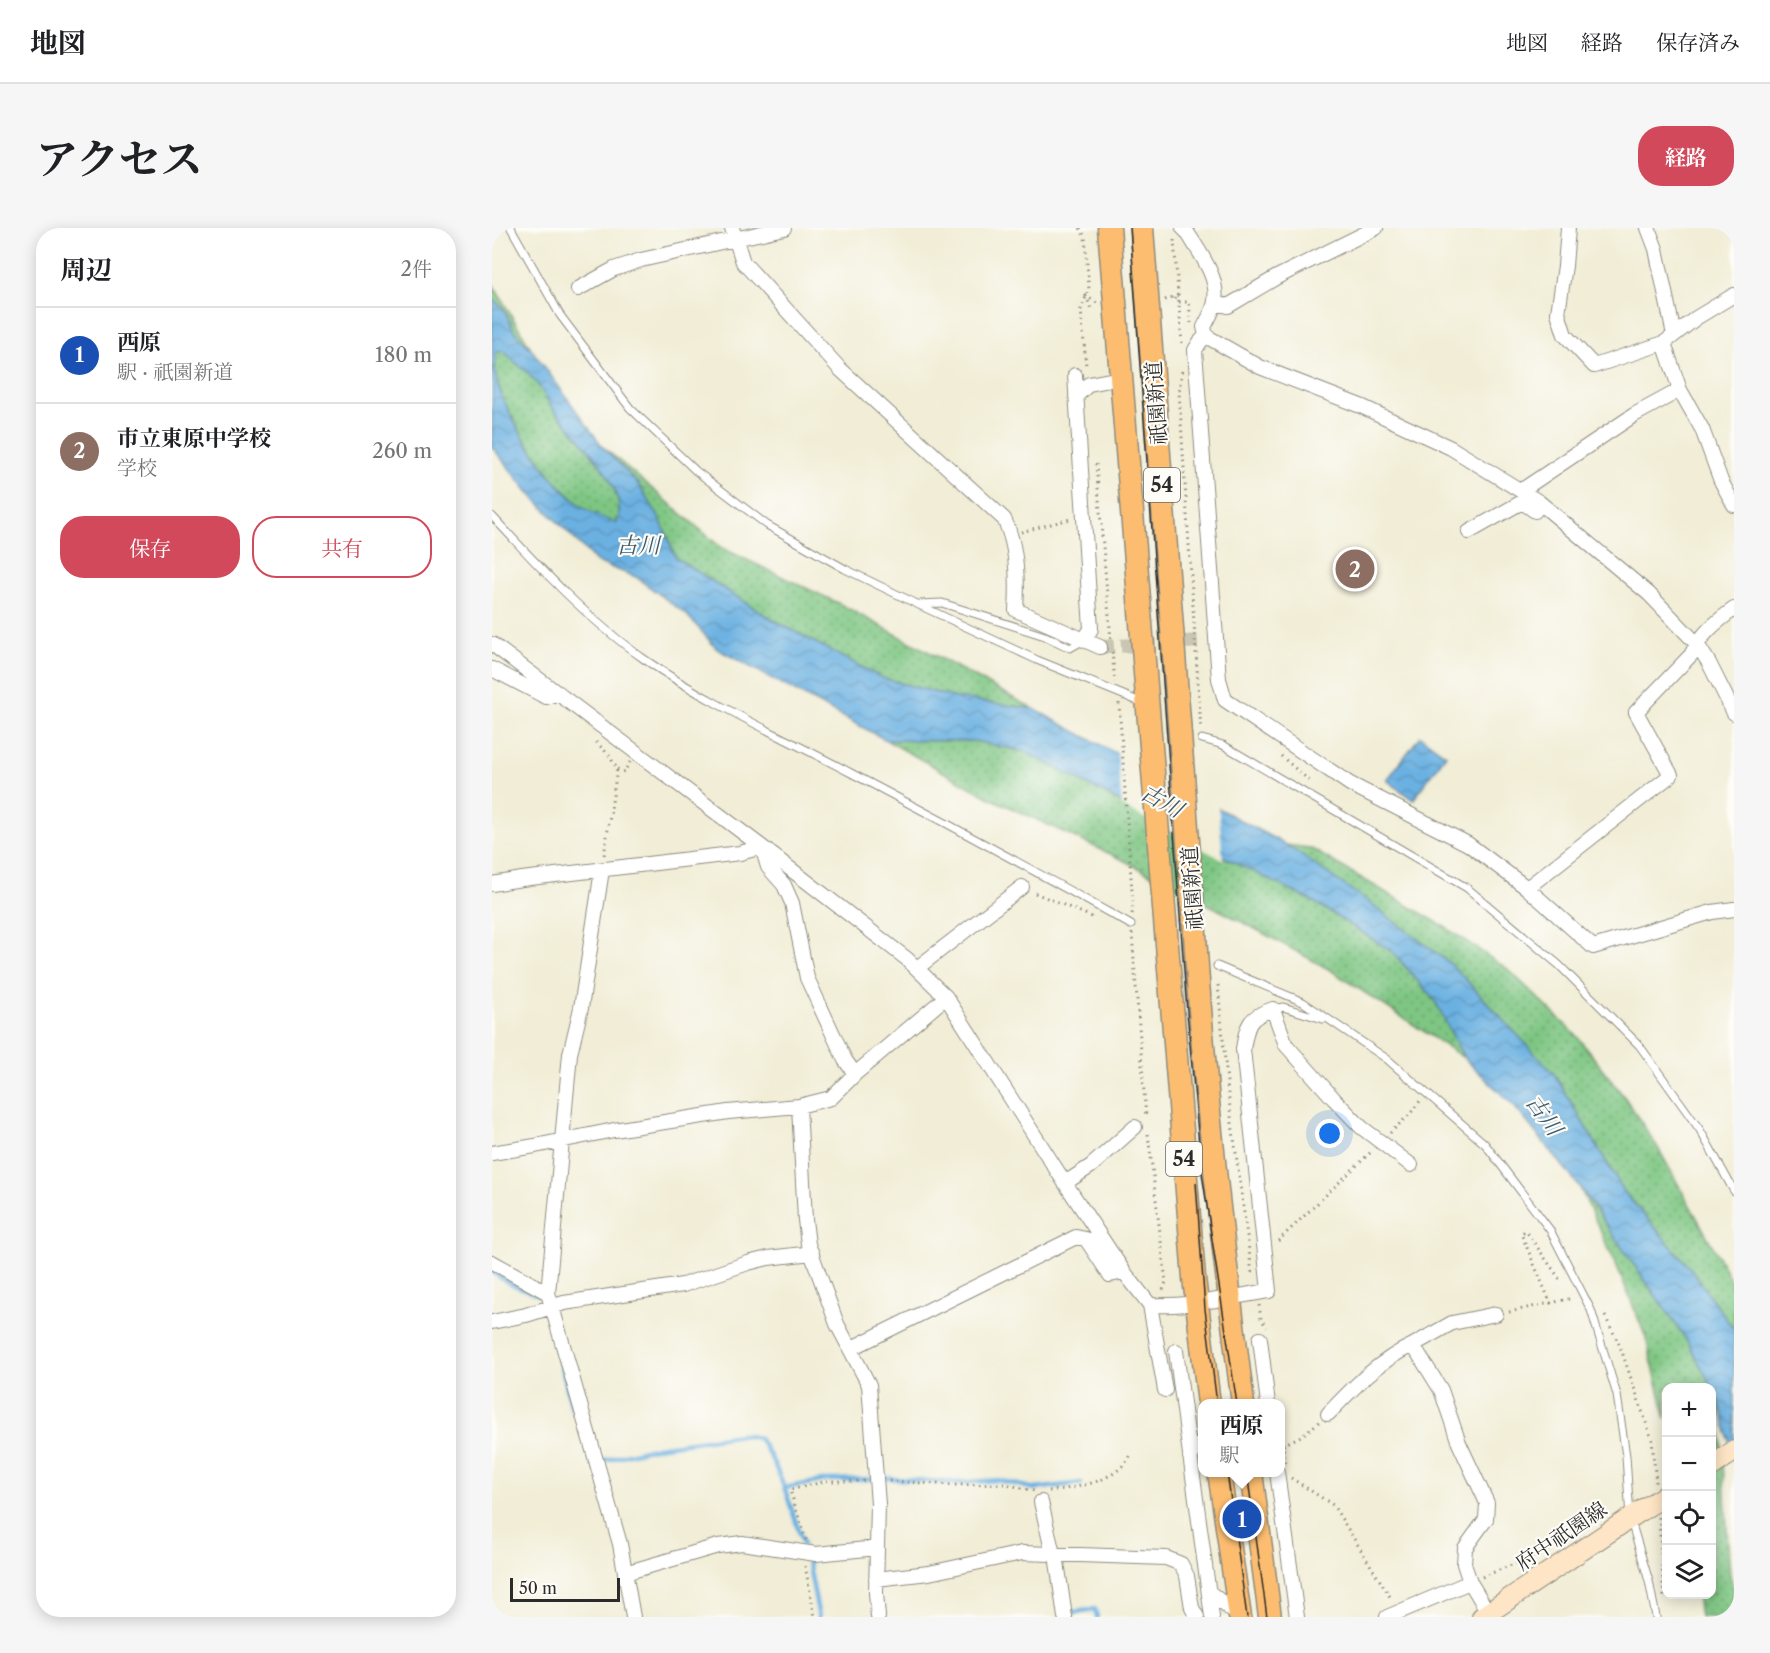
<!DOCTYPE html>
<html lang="ja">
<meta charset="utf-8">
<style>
:root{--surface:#fff;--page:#f6f6f6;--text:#202124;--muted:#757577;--line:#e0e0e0;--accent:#d1495b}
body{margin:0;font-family:"Libre Caslon Text","Noto Serif JP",serif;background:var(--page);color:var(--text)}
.controls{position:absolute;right:18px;bottom:18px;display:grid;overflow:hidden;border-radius:12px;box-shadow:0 3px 15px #0003}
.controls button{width:54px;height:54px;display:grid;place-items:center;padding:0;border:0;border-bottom:2px solid var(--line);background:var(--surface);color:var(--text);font:30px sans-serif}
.scale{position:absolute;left:18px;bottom:15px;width:110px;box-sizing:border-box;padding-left:6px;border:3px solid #2b2b2b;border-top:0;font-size:16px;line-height:21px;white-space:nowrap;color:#2b2b2b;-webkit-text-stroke:4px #fdfcf7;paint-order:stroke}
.you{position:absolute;left:838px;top:906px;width:21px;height:21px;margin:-15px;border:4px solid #fff;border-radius:50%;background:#1a73e8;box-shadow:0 0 0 9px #1a73e833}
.badge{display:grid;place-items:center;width:39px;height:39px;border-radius:50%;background:var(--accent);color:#fff;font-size:20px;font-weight:700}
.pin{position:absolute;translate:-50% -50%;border:3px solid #fff;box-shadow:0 2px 6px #0006}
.popup{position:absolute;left:706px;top:1171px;width:87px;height:78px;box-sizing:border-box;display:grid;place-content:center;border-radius:12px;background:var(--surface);filter:drop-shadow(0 2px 4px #0005);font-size:20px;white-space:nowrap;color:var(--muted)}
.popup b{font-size:22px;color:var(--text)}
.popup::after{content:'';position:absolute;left:50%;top:100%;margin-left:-12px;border:12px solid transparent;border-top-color:var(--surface)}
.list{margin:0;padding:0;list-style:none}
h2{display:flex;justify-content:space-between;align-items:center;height:78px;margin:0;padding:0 24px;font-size:26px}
h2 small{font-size:20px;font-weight:400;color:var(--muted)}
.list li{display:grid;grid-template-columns:39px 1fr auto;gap:18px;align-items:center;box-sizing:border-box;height:96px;padding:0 24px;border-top:2px solid var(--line)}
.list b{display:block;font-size:22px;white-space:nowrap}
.list p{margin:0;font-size:20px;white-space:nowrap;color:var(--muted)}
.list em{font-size:20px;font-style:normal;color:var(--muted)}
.actions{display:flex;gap:12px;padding:18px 24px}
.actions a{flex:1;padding:14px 0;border:2px solid var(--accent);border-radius:24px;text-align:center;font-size:21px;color:var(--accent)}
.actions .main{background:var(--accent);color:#fff}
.icon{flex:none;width:33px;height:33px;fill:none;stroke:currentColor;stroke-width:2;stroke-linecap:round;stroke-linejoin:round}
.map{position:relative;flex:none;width:1242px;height:1389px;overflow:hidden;border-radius:24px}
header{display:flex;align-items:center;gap:36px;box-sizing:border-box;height:84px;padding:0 30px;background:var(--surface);border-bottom:2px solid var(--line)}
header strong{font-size:28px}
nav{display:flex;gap:33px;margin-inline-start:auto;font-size:21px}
.intro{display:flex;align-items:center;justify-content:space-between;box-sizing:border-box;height:144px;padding:0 36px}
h1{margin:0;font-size:42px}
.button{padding:15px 27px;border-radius:24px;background:var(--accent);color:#fff;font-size:21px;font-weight:700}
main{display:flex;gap:36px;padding:0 36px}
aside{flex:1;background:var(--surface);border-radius:24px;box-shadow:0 3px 15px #0003}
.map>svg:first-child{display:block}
.grass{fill:url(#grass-dots);stroke:#547857;stroke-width:1.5}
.water{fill:url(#water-waves);stroke:#4b6e86;stroke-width:1.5;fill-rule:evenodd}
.pier{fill:#f1edd6}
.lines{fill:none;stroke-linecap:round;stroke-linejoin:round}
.stream{stroke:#6bb1e2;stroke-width:4.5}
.minor-tunnel{stroke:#c9c6b4;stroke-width:14;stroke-dasharray:14 7;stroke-linecap:butt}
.service-casing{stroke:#8e8c80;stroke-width:9}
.minor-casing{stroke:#8e8c80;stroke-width:16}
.secondary-casing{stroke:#8e8c80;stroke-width:22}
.trunk-casing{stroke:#8e8c80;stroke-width:25}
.path{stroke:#8e8c80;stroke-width:3;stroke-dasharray:1.5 4.5;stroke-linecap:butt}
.service{stroke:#fff;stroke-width:7}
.minor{stroke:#fff;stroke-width:14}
.secondary{stroke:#fee5c5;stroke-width:20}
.trunk{stroke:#fcbd6f;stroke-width:22}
.tram{stroke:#2b2b2b;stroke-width:1.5}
.secondary-bridge-casing{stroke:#8e8c80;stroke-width:22;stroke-linecap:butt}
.secondary-bridge{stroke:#fee5c5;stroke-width:20}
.labels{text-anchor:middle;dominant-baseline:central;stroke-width:4.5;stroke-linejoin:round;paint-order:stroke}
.shield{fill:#fdfcf7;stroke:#6a6a68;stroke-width:1.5}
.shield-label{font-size:20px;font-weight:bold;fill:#2b2b2b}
.street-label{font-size:21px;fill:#2b2b2b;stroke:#fdfcf7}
.water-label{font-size:22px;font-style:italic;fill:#415a6b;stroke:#fdfcf7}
</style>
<header>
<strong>地図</strong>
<nav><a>地図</a><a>経路</a><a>保存済み</a></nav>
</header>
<div class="intro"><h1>アクセス</h1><a class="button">経路</a></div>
<main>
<aside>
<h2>周辺<small>2件</small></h2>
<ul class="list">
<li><span class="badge" style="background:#1a4fb4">1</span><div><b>西原</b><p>駅 · 祇園新道</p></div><em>180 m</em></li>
<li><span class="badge" style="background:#8d6e63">2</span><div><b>市立東原中学校</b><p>学校</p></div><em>260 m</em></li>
</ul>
<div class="actions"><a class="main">保存</a><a>共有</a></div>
</aside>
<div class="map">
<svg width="1242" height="1389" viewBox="0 0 1242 1389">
<defs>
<pattern id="grass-dots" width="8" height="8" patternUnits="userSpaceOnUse" patternTransform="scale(1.5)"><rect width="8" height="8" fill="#7ec683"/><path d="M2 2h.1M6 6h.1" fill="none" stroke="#67a16b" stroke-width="1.8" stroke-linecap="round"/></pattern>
<pattern id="water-waves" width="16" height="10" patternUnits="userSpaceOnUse" patternTransform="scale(1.5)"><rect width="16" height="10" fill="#6bb1e2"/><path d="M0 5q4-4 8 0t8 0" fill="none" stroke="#5890b7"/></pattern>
</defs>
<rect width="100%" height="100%" fill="#fdfcf7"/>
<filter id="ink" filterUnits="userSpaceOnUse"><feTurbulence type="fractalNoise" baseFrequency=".0167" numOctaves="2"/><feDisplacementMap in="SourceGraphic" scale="12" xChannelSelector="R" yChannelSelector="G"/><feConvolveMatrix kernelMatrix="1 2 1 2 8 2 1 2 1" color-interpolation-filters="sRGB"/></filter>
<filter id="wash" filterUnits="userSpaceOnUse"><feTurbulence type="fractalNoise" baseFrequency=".008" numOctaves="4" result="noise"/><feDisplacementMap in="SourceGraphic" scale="24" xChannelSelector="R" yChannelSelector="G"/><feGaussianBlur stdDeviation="1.35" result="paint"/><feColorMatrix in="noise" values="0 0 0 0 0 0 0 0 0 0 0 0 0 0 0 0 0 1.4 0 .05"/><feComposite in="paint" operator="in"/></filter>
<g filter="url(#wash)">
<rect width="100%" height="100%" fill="#f1edd6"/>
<path class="grass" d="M0 55 40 122 23 104 11 80 0 71Z
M12 123C21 134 33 141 42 152 49 159 54 170 60 179 81 205 140 260 125 296 114 291 101 287 92 280 57 254 10 185 3 143 2 137 4 130 5 124Z
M111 219 230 320 350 377 542 481 464 470 390 450 281 392 184 330 168 291 147 257Z
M394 512 482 513 534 524 732 629 822 674 901 724 943 773 972 830 840 743 756 697 627 630 498 570Z
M794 617 818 620 953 699 1017 742 1084 807 1134 871 1166 920 1230 1035 1242 1060V1102L1199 1041 1133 965 1062 846 960 737 874 672Z
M1087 958 1194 1111 1227 1172 1238 1347 1242 1363V1389H1208L1205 1367 1220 1366V1160H1174V1191L1154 1110 1124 1036Z"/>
<path class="water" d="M0 71 11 80 23 104 40 122 111 219 147 257 168 291 184 330 281 392 390 450 464 470 542 481 794 617 874 672 960 737 1062 846 1133 965 1199 1041 1242 1102V1234L1227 1172 1194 1111 1087 958 1022 878 972 830 943 773 901 724 822 674 732 629 534 524 482 513 394 512 225 421 195 387 144 349 105 334 39 267 0 219ZM12 123C21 134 33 141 42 152 49 159 54 170 60 179 81 205 140 260 125 295 115 292 101 286 92 280 57 255 10 185 3 143 2 137 4 130 5 124Z
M928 508 954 527 921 572 895 552Z"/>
<path class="pier" d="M625 523 726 577 731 632 630 578Z"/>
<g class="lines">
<path class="stream" d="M1155 14 1161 38
M0 1044 19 1056 49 1068
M64 1115 80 1181
M113 1232 165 1219 249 1207 267 1210C289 1241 299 1280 311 1316
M391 1250 465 1255 506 1252 543 1261 589 1255
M292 1260 335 1252 380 1251
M316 1333 327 1389
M577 1383V1385L603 1381 605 1389"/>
</g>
</g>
<g filter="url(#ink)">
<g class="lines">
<path class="minor-tunnel" d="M608 419 710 413"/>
<defs>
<path id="service" d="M19 0 68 87 138 180 204 243 275 297 353 341 427 377 545 432 651 475
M0 288C47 339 95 391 152 431 217 476 289 508 359 545 453 594 547 645 639 697
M428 376 450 375 553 408 578 420 592 412
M710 511 731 517 975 660 1067 737 1147 817 1208 902 1242 963
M725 738 811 774 895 831 993 916 1058 1002 1099 1082 1125 1167 1134 1228 1138 1290 1157 1353 1164 1389
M781 781 791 779 831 791"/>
<path id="minor" d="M240 0 251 34 348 141 512 291C525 317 526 353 524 382L608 419
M691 0 695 4C707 24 727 49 723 73 722 82 716 91 712 99L714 108 768 139 871 179 959 220 1047 274 1157 366 1205 416 1217 435 1242 485
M1076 0 1073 38 1066 85 1073 107 1102 138 1172 115 1204 90 1242 67
M1156 0 1164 21 1182 107
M86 61 122 41 149 32 292 0
M723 75 736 78 785 49 884 0
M714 108 708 114 703 122 727 451 733 472 858 556 976 616 1035 660 1101 719 1220 684 1242 681
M1172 115 1188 162 1210 201 1229 253 1242 277
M583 147 599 401 592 412
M584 168 597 156 628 150
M1030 262 1142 187 1188 162
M977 304 1030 274 1043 283
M0 416 270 619 415 731 454 769 573 955 632 1044 658 1077C698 1079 738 1069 777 1063L751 821C755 797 756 789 781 781L794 817 842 871 869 899 919 937
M0 441 54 469 67 465
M110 642 89 780 78 826 56 1065 128 1316 141 1389
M0 656 30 651 248 625 270 619 276 639 292 657 300 675 315 750 353 832 363 846
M1035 660 1179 547 1144 484 1199 427C1209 406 1224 394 1242 381
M425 740 530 659
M307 878 313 992 316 1016 345 1096 377 1157 386 1276 384 1365 386 1389
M0 925 43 918 122 902 236 884 307 878 339 870 363 846 454 769
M573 955 599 938 643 899
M0 1034 56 1065
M658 1077 673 1162
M0 1094 34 1087 72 1075 191 1057 256 1035 276 1030 320 1025
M768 1111 776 1176
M921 1117 960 1095 1004 1086
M358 1121 584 1009 594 1011 618 1047 632 1044
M684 1123 720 1389
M836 1186C862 1159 886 1133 921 1117L949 1162 967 1215 995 1275 994 1291 973 1320 972 1336 978 1354 999 1389
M698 1229 711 1213
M785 1244 805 1389
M549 1274 560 1322 564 1327 573 1389
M133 1345 226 1318 250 1315 324 1326 385 1320
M384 1351 437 1345 530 1325 674 1330 689 1336 695 1348 700 1380 705 1389
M717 1364 748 1389
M895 1389 978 1354"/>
<path id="secondary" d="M1220 1238 1242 1223
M990 1389 1153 1280"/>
<path id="trunk" d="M617 0 702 1050 717 1176
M650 0 703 706C712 863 731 1019 751 1176
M727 1244 748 1389
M759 1244 778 1389"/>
</defs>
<use href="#service" class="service-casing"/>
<use href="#minor" class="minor-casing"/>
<use href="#secondary" class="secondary-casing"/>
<use href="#trunk" class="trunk-casing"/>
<path class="path" d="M588 0 593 9 597 62 589 81 594 138
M682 12 690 116
M673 72 686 67 679 74
M687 74H697L699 95
M599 80 594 68 605 75
M690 143 687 163 709 502
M604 236 619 412
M529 304 578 291
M620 424 623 454
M627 475 641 678 640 687
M104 514 117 527 125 541 112 628
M789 528 820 555
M125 541 132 544 138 534
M543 665 600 689
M640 705 654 890
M726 757 736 865 760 1045
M898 905 918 886 928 873
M656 906 674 1054 670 1065
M786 1013 881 922
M1059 1076 1030 1008V1005L1033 1003 1036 1006 1067 1050 1071 1051
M767 1077 769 1091 775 1099
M1017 1084 1081 1070
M1113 1088 1128 1118 1160 1212 1164 1256
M789 1203 793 1234
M791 1217 809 1208 827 1194
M799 1250 841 1277 900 1372
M397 1253 461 1257 513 1256 542 1263
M557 1263C584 1260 624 1254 638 1228
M1167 1289 1172 1369
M314 1312 298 1262 335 1253H372
M313 1338 323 1389
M990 1349 1059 1321"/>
<use href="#service" class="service"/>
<use href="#minor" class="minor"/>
<use href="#secondary" class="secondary"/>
<use href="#trunk" class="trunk"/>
<path class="tram" d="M638 0 695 784 709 939 745 1176
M704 955 713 1081 725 1176
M735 1244 755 1389
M755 1244 775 1389"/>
<defs>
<path id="secondary-bridge" d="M1153 1280 1174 1267"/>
</defs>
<use href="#secondary-bridge" class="secondary-bridge-casing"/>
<use href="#secondary-bridge" class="secondary-bridge"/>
</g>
</g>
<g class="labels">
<g class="shield">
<rect x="652" y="240" width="36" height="34" rx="4.5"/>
<rect x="674" y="914" width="36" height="34" rx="4.5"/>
</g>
<g class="shield-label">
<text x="670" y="257">54</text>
<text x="692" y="931">54</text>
</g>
<g class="street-label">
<text transform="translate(664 175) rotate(-94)">祇園新道</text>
<text transform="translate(700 660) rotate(-94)">祇園新道</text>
<text transform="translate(1069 1308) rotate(-34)">府中祇園線</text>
</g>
<g class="water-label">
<text x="146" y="317">古川</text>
<text transform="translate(670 573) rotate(29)">古川</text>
<text transform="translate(1052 887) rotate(54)">古川</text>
</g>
</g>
</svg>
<div class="controls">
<button>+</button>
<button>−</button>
<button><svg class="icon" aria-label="locate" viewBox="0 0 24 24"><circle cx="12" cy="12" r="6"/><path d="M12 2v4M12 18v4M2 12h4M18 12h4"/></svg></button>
<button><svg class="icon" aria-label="layers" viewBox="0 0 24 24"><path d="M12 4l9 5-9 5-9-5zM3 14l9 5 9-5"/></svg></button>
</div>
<div class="scale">50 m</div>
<div class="you"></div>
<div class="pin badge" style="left:750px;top:1291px;background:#1a4fb4">1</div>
<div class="popup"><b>西原</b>駅</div>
<div class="pin badge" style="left:863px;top:341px;background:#8d6e63">2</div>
</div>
</main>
